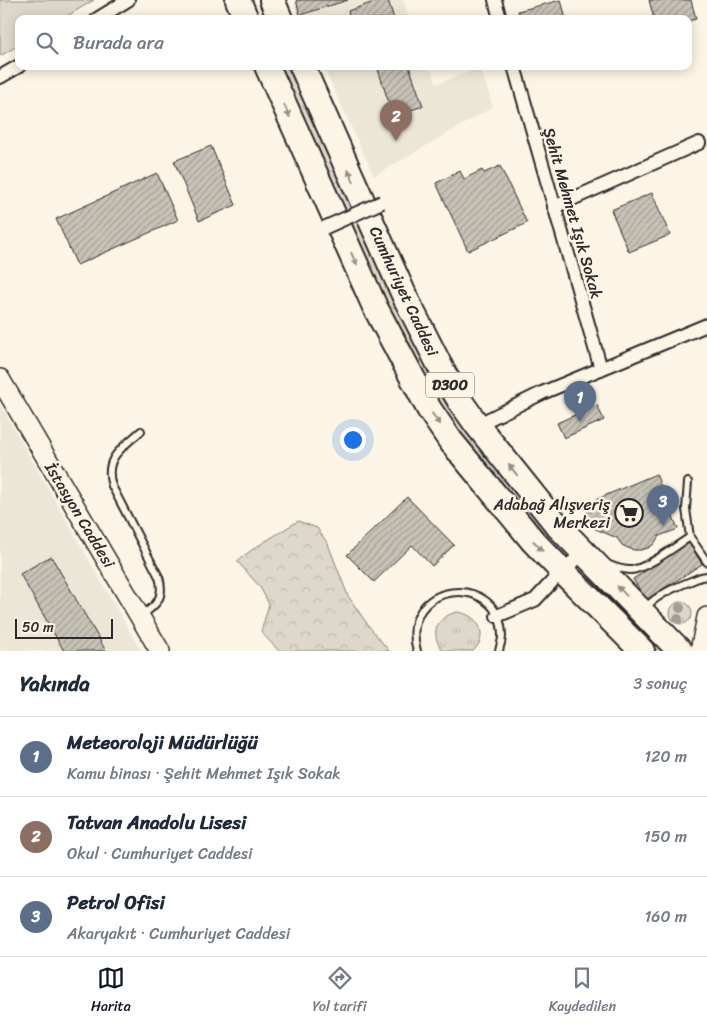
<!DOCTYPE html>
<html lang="tr">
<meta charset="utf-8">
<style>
:root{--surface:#fff;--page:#f2f2f3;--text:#1f2937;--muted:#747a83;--line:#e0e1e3;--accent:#111827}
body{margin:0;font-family:Sriracha,sans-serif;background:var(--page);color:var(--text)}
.scale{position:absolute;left:15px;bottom:12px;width:98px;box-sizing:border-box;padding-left:5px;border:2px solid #2b2b2b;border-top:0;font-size:14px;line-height:18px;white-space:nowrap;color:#2b2b2b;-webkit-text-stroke:4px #fcf5e5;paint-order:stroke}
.you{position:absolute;left:352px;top:439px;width:18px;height:18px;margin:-12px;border:4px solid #fff;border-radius:50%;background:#1a73e8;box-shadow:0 0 0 8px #1a73e833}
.badge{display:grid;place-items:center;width:32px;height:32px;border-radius:50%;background:var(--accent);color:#fff;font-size:16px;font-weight:700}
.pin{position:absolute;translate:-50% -41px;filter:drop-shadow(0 1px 2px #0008)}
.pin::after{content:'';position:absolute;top:26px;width:18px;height:15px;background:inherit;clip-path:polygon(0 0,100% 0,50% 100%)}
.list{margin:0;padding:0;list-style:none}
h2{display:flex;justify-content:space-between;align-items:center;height:65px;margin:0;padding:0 20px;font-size:21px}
h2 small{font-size:16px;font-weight:400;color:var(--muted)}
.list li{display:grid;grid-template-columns:32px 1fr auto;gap:15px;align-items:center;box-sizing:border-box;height:80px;padding:0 20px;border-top:1px solid var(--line)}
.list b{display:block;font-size:19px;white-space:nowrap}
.list p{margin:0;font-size:16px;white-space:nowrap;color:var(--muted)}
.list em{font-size:16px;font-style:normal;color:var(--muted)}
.icon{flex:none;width:28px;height:28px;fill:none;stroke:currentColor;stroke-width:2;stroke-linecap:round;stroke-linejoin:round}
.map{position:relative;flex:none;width:707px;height:651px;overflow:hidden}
.search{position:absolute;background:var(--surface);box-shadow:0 2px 12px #0003;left:15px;right:15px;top:15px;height:55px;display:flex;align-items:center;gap:12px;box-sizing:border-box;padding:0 18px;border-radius:10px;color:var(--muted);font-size:19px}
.sheet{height:305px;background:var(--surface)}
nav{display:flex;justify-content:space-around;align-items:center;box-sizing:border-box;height:70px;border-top:1px solid var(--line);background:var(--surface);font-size:14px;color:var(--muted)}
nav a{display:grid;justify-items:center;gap:2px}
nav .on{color:var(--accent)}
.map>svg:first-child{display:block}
.built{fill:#ece6d7}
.grass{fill:url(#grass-tufts);stroke:#84827a}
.forest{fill:url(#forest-crowns);stroke:#84827a}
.park{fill:#ded8ca;stroke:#84827a}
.building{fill:url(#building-hatch);stroke:#2b2b2b}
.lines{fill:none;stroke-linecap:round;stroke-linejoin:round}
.lane-casing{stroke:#2b2b2b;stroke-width:10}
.street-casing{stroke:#2b2b2b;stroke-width:16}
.secondary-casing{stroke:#2b2b2b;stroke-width:22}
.highway-casing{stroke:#2b2b2b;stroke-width:28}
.lane{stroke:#fcf5e5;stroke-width:6}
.street{stroke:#fcf5e5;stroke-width:12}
.secondary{stroke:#fcf5e5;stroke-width:19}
.highway{stroke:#fcf5e5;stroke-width:24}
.street-bridge-casing{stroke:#2b2b2b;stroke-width:16;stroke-linecap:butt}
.street-bridge{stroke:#fcf5e5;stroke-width:12}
.tree{fill:#a29e95}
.oneway{fill:#949088}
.labels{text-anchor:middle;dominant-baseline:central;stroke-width:5;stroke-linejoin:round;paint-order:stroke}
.shield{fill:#fcf5e5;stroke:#6a6863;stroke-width:1}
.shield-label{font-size:15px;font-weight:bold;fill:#2b2b2b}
.street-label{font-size:16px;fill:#2b2b2b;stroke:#fcf5e5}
.poi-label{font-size:16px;fill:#2b2b2b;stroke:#fcf5e5;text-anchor:end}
</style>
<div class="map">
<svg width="707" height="651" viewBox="0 0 707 651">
<defs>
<pattern id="grass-tufts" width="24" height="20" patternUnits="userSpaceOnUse" patternTransform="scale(1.25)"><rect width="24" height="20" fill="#ded8ca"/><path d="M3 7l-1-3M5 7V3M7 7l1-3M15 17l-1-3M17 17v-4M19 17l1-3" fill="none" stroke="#bfbaae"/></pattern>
<pattern id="forest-crowns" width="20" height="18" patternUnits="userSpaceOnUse" patternTransform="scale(1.25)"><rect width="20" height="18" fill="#ded8ca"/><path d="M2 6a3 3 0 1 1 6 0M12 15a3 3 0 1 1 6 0" fill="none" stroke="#bfbaae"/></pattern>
<pattern id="building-hatch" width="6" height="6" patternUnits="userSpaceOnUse" patternTransform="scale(1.25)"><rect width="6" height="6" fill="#c8c3b7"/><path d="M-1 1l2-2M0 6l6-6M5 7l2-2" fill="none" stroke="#a39f95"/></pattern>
</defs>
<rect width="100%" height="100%" fill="#fcf5e5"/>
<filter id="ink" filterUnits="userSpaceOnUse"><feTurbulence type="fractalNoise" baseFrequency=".02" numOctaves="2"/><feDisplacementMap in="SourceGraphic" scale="10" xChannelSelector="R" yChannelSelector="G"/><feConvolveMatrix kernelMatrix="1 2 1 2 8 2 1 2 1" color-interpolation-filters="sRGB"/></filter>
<g filter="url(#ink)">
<path class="built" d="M310 0H403L410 19H300L294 5Z
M323 66H429L437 84 480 68 493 107 374 176Z
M0 404 141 651H0Z"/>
<path class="grass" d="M280 66H287L407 325 460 420 503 478 549 532 543 537 496 482 453 425 423 378 399 329Z
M591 579 660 648 657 650 589 582Z
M670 613a11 11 0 1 1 22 0a11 11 0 1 1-22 0Z
M457 612C478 614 490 635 473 651H443C429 634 436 617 457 612Z"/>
<path class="forest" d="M298 521 317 528 328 544 348 596 368 625 389 651H279L261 632 269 604 260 587 237 561 253 549Z"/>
<path class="park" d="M0 0H94L62 19H19V45L0 56Z"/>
<path class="building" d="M296 0H348L300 15Z
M380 0H388L394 19H350L348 11Z
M561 0 566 19H520L518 11Z
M649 0H691L696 19 688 21V19H654Z
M377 66H409L423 106 393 116Z
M211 146 236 205 199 221 174 161Z
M500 166 527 223 468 251 436 183 460 171 464 179 482 170 484 173Z
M157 173 178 220 77 265 56 219Z
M652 193 670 235 629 252 611 210Z
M597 405 604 420 564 438 557 423Z
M656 474 678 529 659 536 654 544 648 548 640 550H634L628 548 622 545 617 538 584 524 590 502Z
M407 497 454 545 432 566 412 545 374 582 347 555Z
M689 543 702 564 646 600 633 579Z
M51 556 106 651H64L20 574Z"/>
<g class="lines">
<defs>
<path id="lane" d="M141 431C122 448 103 458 112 486L159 577C165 597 157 605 141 616
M688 482 686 509 690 537
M607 564C614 567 623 570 631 570 646 569 676 546 690 537L707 562
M645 608C660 592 681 585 701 577L707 576
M417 651C397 581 501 570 502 636 502 641 500 646 499 651"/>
<path id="street" d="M495 0 500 19
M97 19 128 0
M514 66 601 369
M0 77 19 66
M554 207 699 143
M477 425 542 393 707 325
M497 616 535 600 562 571 584 552"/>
<path id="secondary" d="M0 379 160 651
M700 651 707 617"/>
<path id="highway" d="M238 0 246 19
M272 0 280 19
M267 66 375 307 429 409 450 440 533 541 562 571 642 651
M302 66 405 297 444 374 460 401 477 425 558 526 680 651"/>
</defs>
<use href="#lane" class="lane-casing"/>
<use href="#street" class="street-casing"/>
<use href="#secondary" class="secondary-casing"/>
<use href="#highway" class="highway-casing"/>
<use href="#lane" class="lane"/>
<use href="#street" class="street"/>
<use href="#secondary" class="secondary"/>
<use href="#highway" class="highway"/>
<defs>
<path id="street-bridge" d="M326 227 382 202"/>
</defs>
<use href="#street-bridge" class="street-bridge-casing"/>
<use href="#street-bridge" class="street-bridge"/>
</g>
<g class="tree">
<circle cx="680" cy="608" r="5"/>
<circle cx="678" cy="619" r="5"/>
</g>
<defs><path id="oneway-solid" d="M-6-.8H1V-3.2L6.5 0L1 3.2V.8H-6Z" transform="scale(1.25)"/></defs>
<g class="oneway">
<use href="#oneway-solid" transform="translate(287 111) rotate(66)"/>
<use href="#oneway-solid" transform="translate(351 176) rotate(-114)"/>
<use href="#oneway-solid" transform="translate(354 259) rotate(66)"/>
<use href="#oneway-solid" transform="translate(436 419) rotate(55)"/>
<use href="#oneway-solid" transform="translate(513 470) rotate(-129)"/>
<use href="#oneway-solid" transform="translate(538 546) rotate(47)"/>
<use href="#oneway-solid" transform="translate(622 591) rotate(-134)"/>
</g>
</g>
<defs>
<symbol id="supermarket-ring" viewBox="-11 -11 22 22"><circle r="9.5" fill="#fcf5e5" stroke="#2b2b2b" stroke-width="1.5"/><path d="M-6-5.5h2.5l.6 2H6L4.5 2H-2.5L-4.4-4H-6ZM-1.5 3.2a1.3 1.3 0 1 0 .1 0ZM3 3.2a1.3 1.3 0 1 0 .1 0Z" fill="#2b2b2b"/></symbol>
</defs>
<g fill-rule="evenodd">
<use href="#supermarket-ring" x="613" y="497" width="32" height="32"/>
</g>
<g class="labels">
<rect class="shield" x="426" y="372.5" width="48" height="25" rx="4"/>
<g class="shield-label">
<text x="450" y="385">D300</text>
</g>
<g class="street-label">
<text transform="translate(573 213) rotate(74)">Şehit Mehmet Işık Sokak</text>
<text transform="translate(404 291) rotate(65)">Cumhuriyet Caddesi</text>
<text transform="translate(80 515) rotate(59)">İstasyon Caddesi</text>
</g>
<g class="poi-label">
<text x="610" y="504">Adabağ Alışveriş<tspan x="610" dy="18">Merkezi</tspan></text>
</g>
</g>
</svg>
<div class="scale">50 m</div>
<div class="you"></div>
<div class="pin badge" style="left:580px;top:422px;background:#5c6f8a">1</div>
<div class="pin badge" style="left:396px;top:141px;background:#8d6e63">2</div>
<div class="pin badge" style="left:663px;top:526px;background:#5c6f8a">3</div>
<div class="search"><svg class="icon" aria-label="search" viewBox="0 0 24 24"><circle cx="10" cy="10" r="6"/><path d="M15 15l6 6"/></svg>Burada ara</div>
</div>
<section class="sheet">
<h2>Yakında<small>3 sonuç</small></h2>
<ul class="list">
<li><span class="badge" style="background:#5c6f8a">1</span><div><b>Meteoroloji Müdürlüğü</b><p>Kamu binası · Şehit Mehmet Işık Sokak</p></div><em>120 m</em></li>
<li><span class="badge" style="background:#8d6e63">2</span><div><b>Tatvan Anadolu Lisesi</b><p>Okul · Cumhuriyet Caddesi</p></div><em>150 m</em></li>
<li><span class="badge" style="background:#5c6f8a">3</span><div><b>Petrol Ofisi</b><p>Akaryakıt · Cumhuriyet Caddesi</p></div><em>160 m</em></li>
</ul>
</section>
<nav>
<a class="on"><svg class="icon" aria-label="map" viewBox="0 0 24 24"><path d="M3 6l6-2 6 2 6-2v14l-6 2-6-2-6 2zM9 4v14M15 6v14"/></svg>Harita</a>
<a><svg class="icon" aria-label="directions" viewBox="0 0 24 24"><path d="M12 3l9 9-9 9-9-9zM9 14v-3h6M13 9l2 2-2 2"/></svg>Yol tarifi</a>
<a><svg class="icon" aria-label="saved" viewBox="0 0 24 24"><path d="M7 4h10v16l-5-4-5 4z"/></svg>Kaydedilen</a>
</nav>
